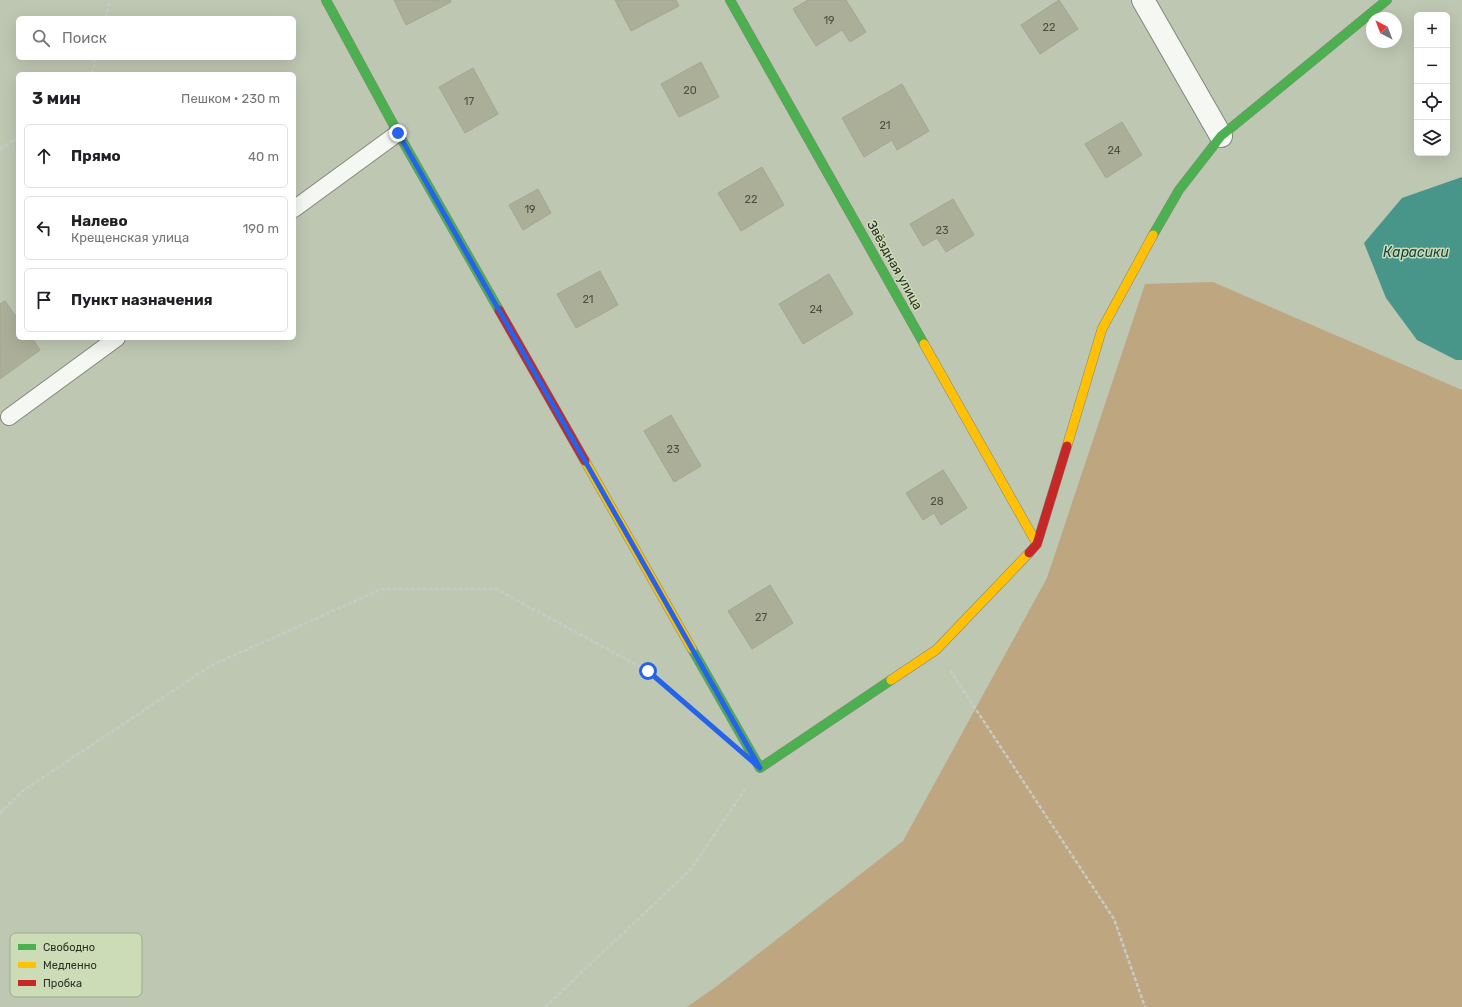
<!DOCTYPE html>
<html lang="ru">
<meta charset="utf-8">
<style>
:root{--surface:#fff;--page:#f6f6f6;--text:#202124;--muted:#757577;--line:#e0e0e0}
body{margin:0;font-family:Rubik,sans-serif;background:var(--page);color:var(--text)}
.controls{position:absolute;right:12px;top:12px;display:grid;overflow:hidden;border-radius:6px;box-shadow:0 4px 16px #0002}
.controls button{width:36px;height:36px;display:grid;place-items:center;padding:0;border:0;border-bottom:1px solid var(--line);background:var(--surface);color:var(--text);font:20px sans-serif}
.compass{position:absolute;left:1366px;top:12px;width:36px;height:36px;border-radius:50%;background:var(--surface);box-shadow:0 4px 16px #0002;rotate:318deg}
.stop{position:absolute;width:12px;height:12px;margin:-9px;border:3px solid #2563eb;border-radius:50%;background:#fff}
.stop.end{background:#2563eb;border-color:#fff;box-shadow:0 1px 4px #0008}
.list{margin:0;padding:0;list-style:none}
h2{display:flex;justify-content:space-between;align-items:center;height:52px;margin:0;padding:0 16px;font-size:17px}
h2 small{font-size:13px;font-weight:400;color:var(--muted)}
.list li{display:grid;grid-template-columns:26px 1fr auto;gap:12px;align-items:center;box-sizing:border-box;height:64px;margin:0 8px 8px;padding:0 8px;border:1px solid var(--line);border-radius:6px}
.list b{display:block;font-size:15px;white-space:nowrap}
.list p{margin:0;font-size:13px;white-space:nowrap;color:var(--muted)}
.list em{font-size:13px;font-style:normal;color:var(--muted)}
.icon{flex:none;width:22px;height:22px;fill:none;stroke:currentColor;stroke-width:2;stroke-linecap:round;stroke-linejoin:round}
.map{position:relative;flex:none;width:1462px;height:1007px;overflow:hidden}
.search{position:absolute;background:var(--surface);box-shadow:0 4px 16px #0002;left:16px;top:16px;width:280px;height:44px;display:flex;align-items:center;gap:10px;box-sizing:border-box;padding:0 14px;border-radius:6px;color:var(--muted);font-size:15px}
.panel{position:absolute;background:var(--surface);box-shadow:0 4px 16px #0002;left:16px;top:72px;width:280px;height:268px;border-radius:6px}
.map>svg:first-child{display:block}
.forest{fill:#bda680}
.water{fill:#479689}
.building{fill:#acaf98;stroke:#a2a595}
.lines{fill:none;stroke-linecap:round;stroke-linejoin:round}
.lane-casing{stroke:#828878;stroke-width:18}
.street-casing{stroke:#828878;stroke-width:24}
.fast-casing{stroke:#828878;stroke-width:10}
.slow-casing{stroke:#828878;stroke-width:10}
.jam-casing{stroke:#828878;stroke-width:10}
.path{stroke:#c8cbc5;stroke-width:2.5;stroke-dasharray:4 2;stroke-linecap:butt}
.lane{stroke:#f5f7f3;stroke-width:16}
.street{stroke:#f5f7f3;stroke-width:22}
.fast{stroke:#4caf50;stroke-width:9}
.slow{stroke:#ffc107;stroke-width:9}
.jam{stroke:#c62828;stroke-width:9}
.route{stroke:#2563eb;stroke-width:5}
.labels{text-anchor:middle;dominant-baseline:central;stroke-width:3;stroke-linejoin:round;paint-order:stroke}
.number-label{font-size:11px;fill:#4b5040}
.street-label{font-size:13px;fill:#2b3123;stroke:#ccdcb6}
.water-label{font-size:14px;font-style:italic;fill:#18443f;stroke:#ccdcb6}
.key{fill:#ccdcb6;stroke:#9ca98a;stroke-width:1}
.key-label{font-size:11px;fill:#2b3123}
</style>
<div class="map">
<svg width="1462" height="1007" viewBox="0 0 1462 1007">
<rect width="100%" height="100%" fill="#bec7b2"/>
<path class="forest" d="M1213 282 1462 390V1007H687L717 986 903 841 1047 578 1145 284Z"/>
<path class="water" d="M1462 177V360H1456L1417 340 1386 298 1364 243 1402 198Z"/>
<path class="building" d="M394 0H450L451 2 406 25Z
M615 0H676L679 6 631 31Z
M808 0H846L866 32 850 42 842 30 816 46 793 9Z
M1059 0 1078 29 1040 54 1021 25Z
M701 62 719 97 679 117 661 84Z
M473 68 498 114 465 133 439 87Z
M902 84 929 131 897 150 892 140 864 157 842 118Z
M1122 122 1142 155 1106 178 1085 144Z
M762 167 784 205 741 231 718 193Z
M538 189 551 213 523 230 509 205Z
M953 199 974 235 946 252 937 238 923 246 910 224Z
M600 271 618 305 576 328 557 294Z
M829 274 853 314 803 344 779 304Z
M5 301 18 319V338H32L40 350 0 379V304Z
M671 415 701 466 674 482 644 431Z
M943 470 967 508 941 525 934 513 923 520 906 493Z
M770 585 793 623 752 649 728 611Z"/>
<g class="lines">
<defs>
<path id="lane" d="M294 209 398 133
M9 417 117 338"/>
<path id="street" d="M1143 0 1221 136"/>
<path id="fast" d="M326 0 398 133 499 310
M730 0 924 344
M1153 235 1179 190 1221 136 1387 0
M692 649 760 768 891 680"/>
<path id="slow" d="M924 344 1037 544
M1067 446 1102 329 1153 235
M585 461 692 649
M891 680 936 650 1029 553"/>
<path id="jam" d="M499 310 585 461
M1029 553 1037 544 1067 446"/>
</defs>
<use href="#lane" class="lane-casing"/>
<use href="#street" class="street-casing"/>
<use href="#fast" class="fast-casing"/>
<use href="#slow" class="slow-casing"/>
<use href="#jam" class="jam-casing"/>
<path class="path" d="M106 18 110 0
M92 74 96 58
M0 149 18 138
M950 670 1114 919 1145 1007
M0 813 21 792 210 666 382 589H496L648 671 701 717
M545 1007 691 869 746 788"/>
<use href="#lane" class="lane"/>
<use href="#street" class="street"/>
<use href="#fast" class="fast"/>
<use href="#slow" class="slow"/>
<use href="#jam" class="jam"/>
</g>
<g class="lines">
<path class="route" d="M398 133 760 768 648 671"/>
</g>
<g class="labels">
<g class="number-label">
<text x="829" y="20">19</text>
<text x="1049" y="27">22</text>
<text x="690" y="90">20</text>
<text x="469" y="101">17</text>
<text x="885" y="125">21</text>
<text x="1114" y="150">24</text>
<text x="751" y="199">22</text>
<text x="530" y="209">19</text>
<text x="942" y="230">23</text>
<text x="588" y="299">21</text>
<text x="816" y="309">24</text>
<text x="673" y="449">23</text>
<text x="937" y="501">28</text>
<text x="761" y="617">27</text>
</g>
<g class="street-label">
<text transform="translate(895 265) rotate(61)">Звёздная улица</text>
</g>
<g class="water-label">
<text x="1416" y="252">Карасики</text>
</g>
</g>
<rect x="10" y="933" width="132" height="64" rx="6" class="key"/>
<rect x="18" y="944" width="18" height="6" fill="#4caf50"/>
<rect x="18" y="962" width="18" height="6" fill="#ffc107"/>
<rect x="18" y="980" width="18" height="6" fill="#c62828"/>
<g class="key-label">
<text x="43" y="951">Свободно</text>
<text x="43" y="969">Медленно</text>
<text x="43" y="987">Пробка</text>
</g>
</svg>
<div class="controls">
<button>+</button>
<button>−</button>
<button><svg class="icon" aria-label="locate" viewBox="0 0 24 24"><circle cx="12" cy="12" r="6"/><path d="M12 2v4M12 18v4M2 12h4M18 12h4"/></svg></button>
<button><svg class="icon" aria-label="layers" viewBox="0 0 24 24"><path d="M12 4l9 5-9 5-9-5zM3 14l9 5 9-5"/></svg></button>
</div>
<svg class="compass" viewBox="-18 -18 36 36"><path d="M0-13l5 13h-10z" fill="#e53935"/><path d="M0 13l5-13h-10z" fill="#757577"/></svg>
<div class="stop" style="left:648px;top:671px"></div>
<div class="stop end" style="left:398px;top:133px"></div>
<div class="search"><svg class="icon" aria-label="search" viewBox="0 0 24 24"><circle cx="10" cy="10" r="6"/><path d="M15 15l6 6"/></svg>Поиск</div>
<section class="panel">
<h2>3 мин<small>Пешком · 230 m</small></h2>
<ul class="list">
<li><svg class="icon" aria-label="ahead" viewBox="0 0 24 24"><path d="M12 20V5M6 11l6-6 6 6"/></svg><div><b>Прямо</b></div><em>40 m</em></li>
<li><svg class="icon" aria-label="left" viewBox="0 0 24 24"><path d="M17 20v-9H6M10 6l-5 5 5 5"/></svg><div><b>Налево</b><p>Крещенская улица</p></div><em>190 m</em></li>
<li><svg class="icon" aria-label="arrive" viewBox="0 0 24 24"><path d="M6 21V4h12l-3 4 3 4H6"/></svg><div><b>Пункт назначения</b></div></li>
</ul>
</section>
</div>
